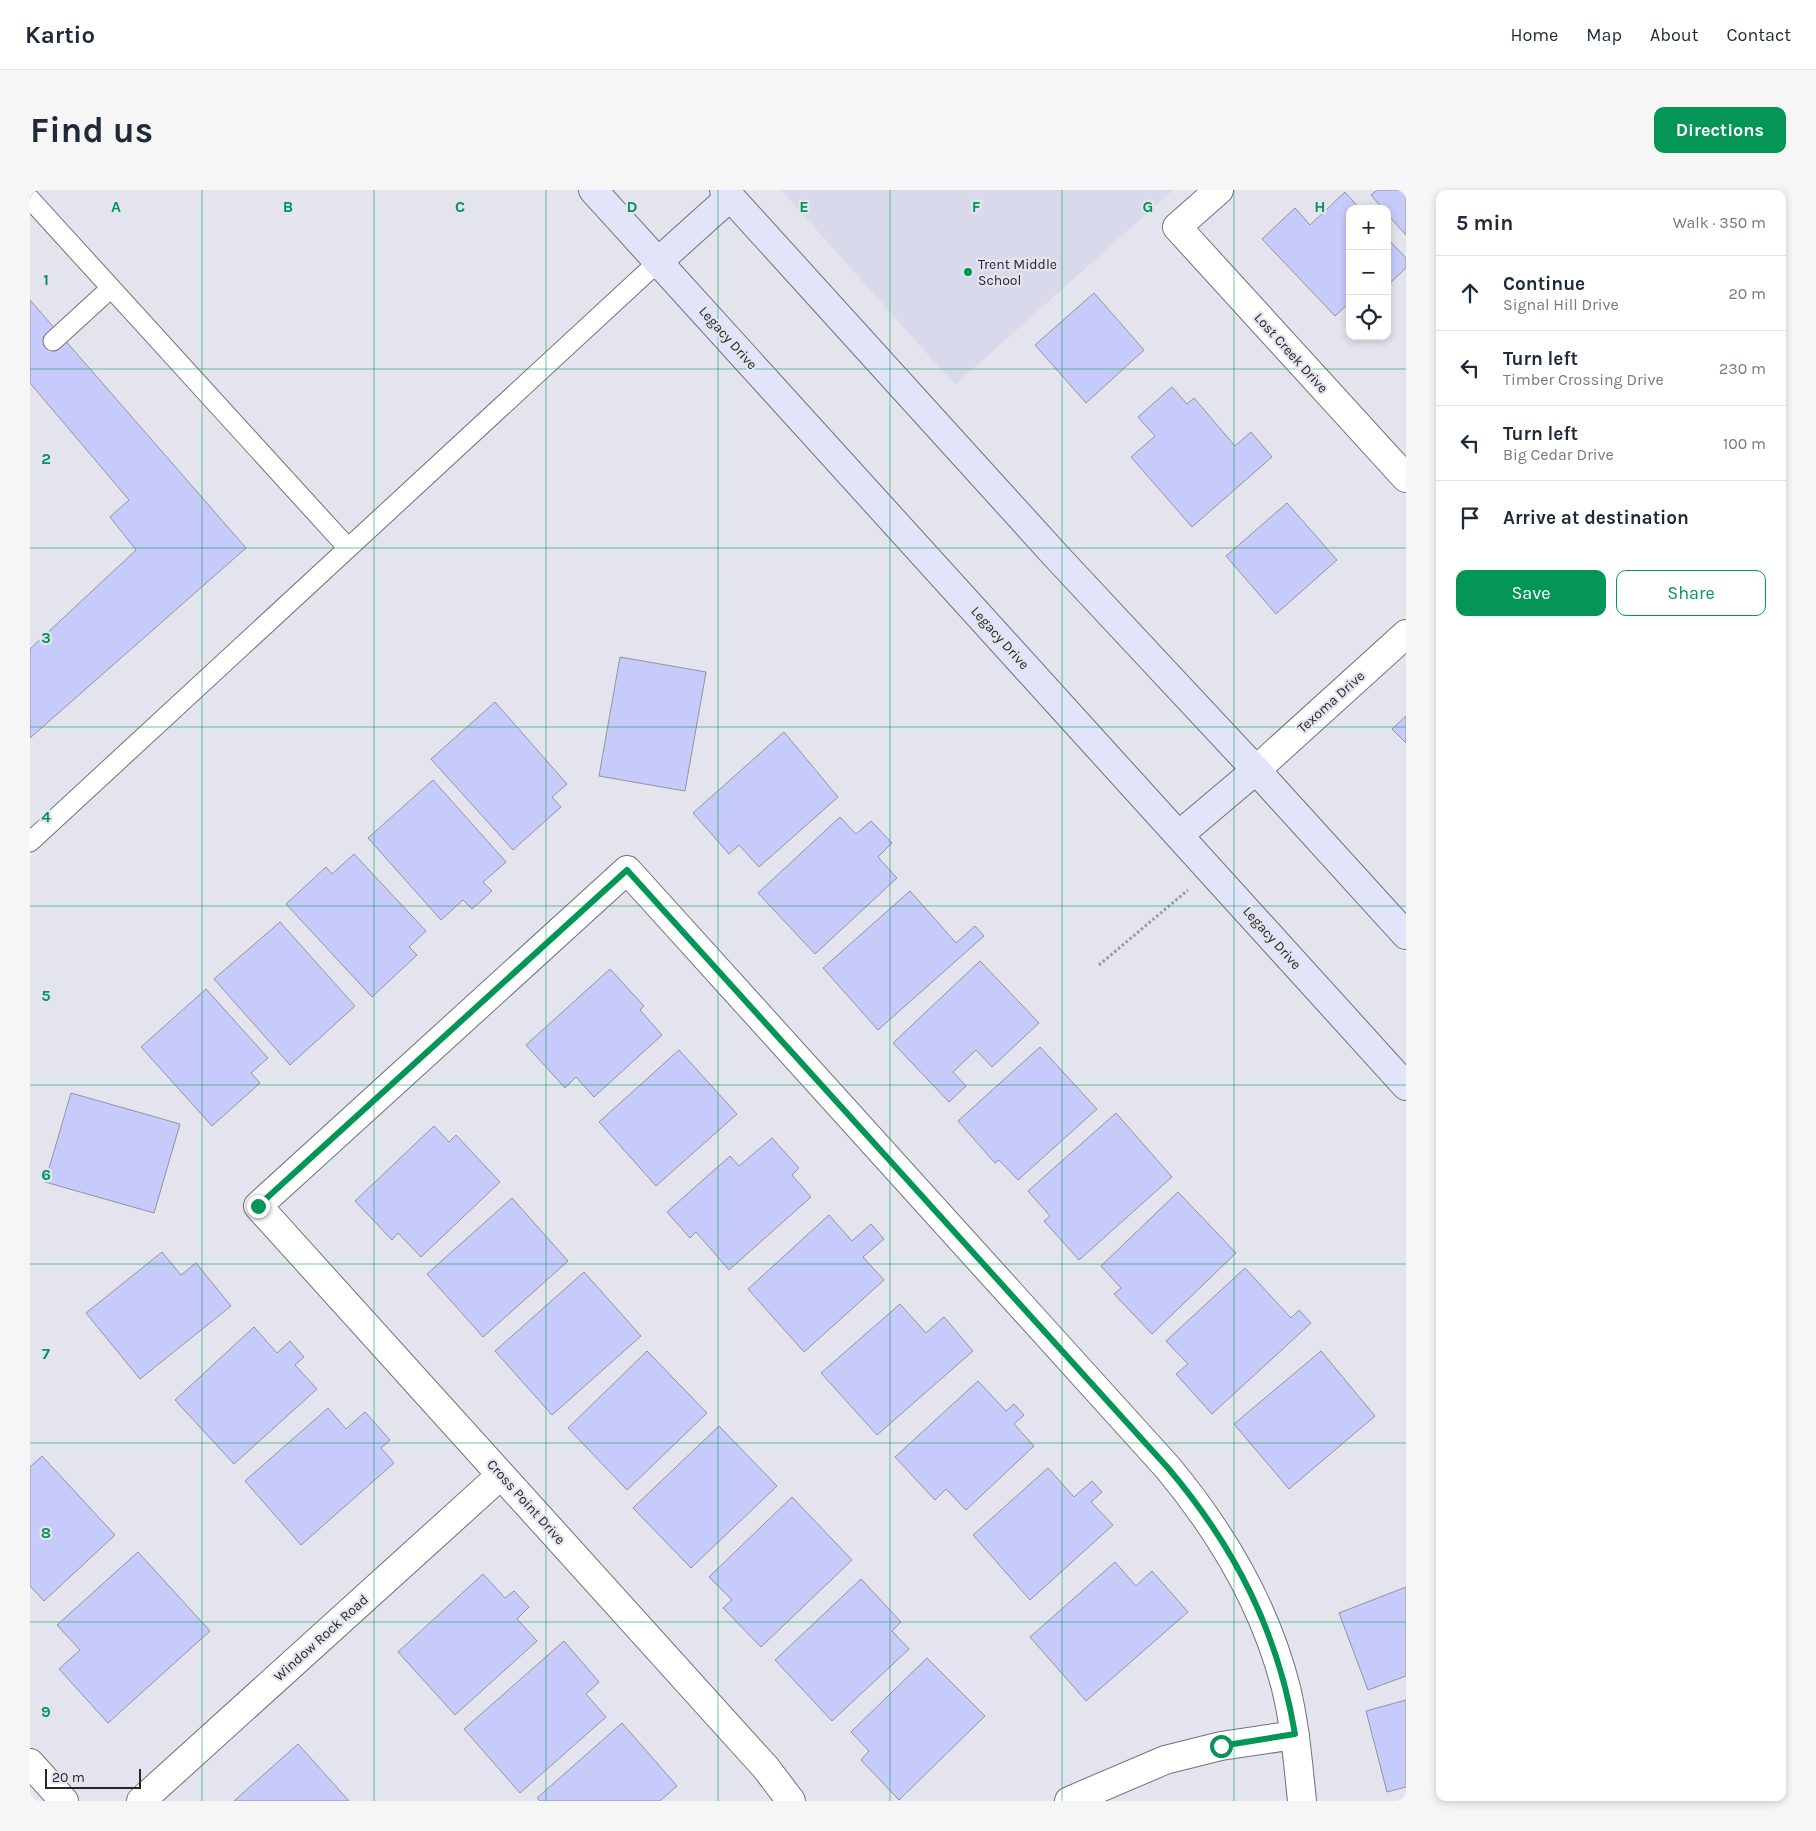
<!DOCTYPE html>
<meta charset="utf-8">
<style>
:root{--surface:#fff;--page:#f6f6f7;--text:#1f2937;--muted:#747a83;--line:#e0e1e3;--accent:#039657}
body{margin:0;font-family:Karla,sans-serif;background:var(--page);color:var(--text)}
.controls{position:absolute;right:15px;top:15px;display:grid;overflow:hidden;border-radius:10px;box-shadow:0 2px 8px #0003}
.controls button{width:45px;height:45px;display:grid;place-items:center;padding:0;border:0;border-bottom:1px solid var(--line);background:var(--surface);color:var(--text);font:25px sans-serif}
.scale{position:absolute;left:15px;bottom:12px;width:96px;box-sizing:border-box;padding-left:5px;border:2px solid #26272b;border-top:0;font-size:14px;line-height:18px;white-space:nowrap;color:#26272b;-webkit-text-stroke:4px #e3e4ee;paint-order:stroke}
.stop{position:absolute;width:15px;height:15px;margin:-11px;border:4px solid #039657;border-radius:50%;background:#fff}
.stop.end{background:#039657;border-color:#fff;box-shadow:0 1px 5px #0008}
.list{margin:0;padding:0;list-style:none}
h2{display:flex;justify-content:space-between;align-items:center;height:65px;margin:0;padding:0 20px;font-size:21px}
h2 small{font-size:16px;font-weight:400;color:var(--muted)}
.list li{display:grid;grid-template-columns:32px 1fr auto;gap:15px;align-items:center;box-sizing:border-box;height:75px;padding:0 20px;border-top:1px solid var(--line)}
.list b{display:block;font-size:19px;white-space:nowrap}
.list p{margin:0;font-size:16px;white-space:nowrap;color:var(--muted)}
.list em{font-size:16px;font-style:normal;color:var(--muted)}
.actions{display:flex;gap:10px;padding:15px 20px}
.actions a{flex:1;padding:11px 0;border:1px solid var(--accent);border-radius:10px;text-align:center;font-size:18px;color:var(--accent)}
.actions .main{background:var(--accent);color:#fff}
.icon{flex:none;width:28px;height:28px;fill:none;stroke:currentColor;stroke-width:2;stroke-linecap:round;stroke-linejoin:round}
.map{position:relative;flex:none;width:1376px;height:1611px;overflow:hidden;border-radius:10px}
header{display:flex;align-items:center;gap:30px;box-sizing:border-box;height:70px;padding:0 25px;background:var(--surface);border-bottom:1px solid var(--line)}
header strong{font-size:24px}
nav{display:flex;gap:28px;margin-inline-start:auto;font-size:18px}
.intro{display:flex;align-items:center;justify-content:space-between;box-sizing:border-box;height:120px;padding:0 30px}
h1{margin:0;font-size:35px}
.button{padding:12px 22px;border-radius:10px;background:var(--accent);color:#fff;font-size:18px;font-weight:700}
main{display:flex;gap:30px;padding:0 30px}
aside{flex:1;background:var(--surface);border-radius:10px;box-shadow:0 2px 8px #0003}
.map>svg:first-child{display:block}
.built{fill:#d8daeb}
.building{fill:#c7cbfb;stroke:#93949e}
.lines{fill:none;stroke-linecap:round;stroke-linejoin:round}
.lane-casing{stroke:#70717a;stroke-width:21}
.street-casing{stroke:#70717a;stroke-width:30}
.secondary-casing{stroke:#70717a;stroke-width:30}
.path{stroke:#9899a0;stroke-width:3;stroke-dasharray:2.5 2.5;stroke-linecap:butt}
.lane{stroke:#fff;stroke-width:19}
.street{stroke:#fff;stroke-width:28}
.secondary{stroke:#e2e4f9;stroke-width:28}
.route{stroke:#039657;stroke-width:6}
.grid{fill:none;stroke:#039657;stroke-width:1;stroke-opacity:0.55}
.poi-dot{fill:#039657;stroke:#e3e4ee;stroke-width:2}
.labels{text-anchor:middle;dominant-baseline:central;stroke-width:4.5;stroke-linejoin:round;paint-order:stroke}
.poi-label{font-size:14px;fill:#26272b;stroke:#e3e4ee;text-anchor:start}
.street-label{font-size:14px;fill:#26272b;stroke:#e3e4ee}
.grid-label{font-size:16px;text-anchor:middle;font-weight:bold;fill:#039657;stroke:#e3e4ee;stroke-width:4.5;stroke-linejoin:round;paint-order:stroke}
</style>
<header>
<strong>Kartio</strong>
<nav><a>Home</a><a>Map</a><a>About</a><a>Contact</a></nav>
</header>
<div class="intro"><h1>Find us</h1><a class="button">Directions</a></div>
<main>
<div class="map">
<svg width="1376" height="1611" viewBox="0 0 1376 1611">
<rect width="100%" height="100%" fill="#e3e4ee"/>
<path class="built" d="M751 0H1143L925 195Z"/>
<path class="building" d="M1347 0H1376V45L1357 24V19H1353L1341 5Z
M1315 2 1330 19H1320V112L1305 126 1232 49 1265 18 1280 35Z
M1357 48 1376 68V78L1357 96Z
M1064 103 1114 160 1056 213 1005 155Z
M0 110 216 358 0 548V459L106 360 80 327 99 310 0 193Z
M1142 197 1157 214 1164 208 1205 256 1221 242 1242 267 1162 337 1101 267 1125 246 1108 227Z
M1257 313 1307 370 1246 424 1196 366Z
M590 467 676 482 655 601 569 586Z
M465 512 537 594 522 607 531 617 483 660 401 569Z
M1376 526V553L1362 539Z
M754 542 808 607 729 677 709 655 699 664 663 623Z
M403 590 476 672 453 692 462 701 442 719 433 710 411 730 338 648Z
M810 627 826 644 841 631 862 653 848 667 867 688 785 764 728 703Z
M324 664 396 741 379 757 387 765 342 807 256 714 296 677 302 684Z
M880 701 926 753 945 736 954 746 848 840 793 778Z
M250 732 325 816 260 875 184 789Z
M950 771 1009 833 962 877 946 860 923 882 936 896 919 912 863 853Z
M580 779 614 816 610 820 632 845 564 907 546 887 535 898 496 855Z
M176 799 238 868 221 883 230 893 182 936 111 857Z
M1010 857 1067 919 988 990 969 970 965 973 928 931Z
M649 860 707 924 626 996 569 932Z
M41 903 150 934 124 1023 15 992Z
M1086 923 1142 987 1049 1070 1014 1031 1020 1026 998 1001Z
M404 936 419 952 426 945 470 992 391 1067 368 1043 362 1050 325 1011Z
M742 948 769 978 762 985 781 1007 699 1080 666 1042 660 1048 637 1022 700 966 709 976Z
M1148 1002 1206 1063 1122 1144 1084 1104 1091 1098 1071 1076Z
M482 1008 538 1071 453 1147 397 1084Z
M799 1025 822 1051 841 1034 854 1049 833 1067 854 1090 774 1162 718 1099Z
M132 1062 151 1085 166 1073 201 1116 110 1189 56 1123Z
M1215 1078 1261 1128 1269 1120 1281 1133 1182 1224 1146 1184 1158 1174 1136 1151Z
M554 1082 611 1146 522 1225 465 1161Z
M870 1114 896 1143 914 1127 943 1161 847 1245 791 1183Z
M224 1137 247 1163 260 1151 274 1167 265 1175 287 1199 204 1274 145 1210Z
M617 1161 677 1223 597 1300 538 1238Z
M1291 1161 1345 1226 1259 1299 1204 1234Z
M948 1191 976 1221 984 1214 994 1225 984 1234 1004 1256 936 1320 916 1299 905 1310 865 1267Z
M298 1218 316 1239 335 1222 360 1250 351 1258 364 1273 271 1355 215 1291Z
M689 1236 747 1296 661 1378 603 1318Z
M12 1266 85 1345 14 1411 0 1396V1277Z
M1018 1278 1044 1307 1062 1291 1072 1302 1061 1312 1083 1335 1000 1410 943 1345Z
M762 1307 822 1370 731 1457 693 1418 702 1410 679 1387Z
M108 1362 180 1441 78 1533 29 1479 50 1460 27 1435Z
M1085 1372 1106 1396 1122 1381 1158 1422 1056 1511 1000 1447Z
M453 1384 475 1408 484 1401 499 1417 487 1429 507 1451 425 1525 368 1462Z
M831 1389 871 1432 862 1441 879 1459 802 1531 745 1470Z
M1376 1397V1486L1338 1500 1309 1423Z
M534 1451 569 1492 556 1504 576 1527 490 1603 434 1539Z
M897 1468 955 1526 869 1610 831 1570 839 1561 821 1542Z
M1376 1510V1597L1357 1602 1336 1521Z
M592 1533 647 1596 630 1611H510L507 1608Z
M268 1554 319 1611H204Z"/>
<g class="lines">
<defs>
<path id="lane" d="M0 9 318 358
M23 151 81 98
M0 652 629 71"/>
<path id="street" d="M1189 0 1147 37 1376 288
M1226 580 1376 444
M0 1573 34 1611
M111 1611 471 1285
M761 1611 736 1578 228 1016 597 680 1138 1278C1192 1343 1235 1415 1256 1498 1265 1535 1268 1573 1272 1611
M1039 1611 1135 1570 1191 1556 1265 1545"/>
<path id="secondary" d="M563 0 1376 896
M694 0 1027 367 1226 580 1376 745
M629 71 700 7
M1149 645 1226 580"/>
</defs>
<use href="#lane" class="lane-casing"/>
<use href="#street" class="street-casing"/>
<use href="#secondary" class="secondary-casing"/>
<path class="path" d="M1069 775 1158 700"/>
<use href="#lane" class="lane"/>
<use href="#street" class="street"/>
<use href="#secondary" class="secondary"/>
</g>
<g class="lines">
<path class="route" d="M228 1016 597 680 1138 1278C1205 1357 1248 1442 1265 1544L1191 1556"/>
</g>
<path class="grid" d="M172 0V1611M344 0V1611M516 0V1611M688 0V1611M860 0V1611M1032 0V1611M1204 0V1611M0 179H1376M0 358H1376M0 537H1376M0 716H1376M0 895H1376M0 1074H1376M0 1253H1376M0 1432H1376"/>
<circle class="poi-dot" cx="938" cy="82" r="5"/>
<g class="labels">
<g class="poi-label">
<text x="948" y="74">Trent Middle<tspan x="948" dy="16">School</tspan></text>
</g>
<g class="street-label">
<text transform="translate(698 148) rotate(48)">Legacy Drive</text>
<text transform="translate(1261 163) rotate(48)">Lost Creek Drive</text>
<text transform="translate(970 448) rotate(48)">Legacy Drive</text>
<text transform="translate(1301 512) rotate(-42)">Texoma Drive</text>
<text transform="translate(1242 748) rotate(48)">Legacy Drive</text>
<text transform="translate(496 1312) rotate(48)">Cross Point Drive</text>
<text transform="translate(291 1448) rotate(-42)">Window Rock Road</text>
</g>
</g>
<g class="grid-label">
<text x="86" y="22">A</text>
<text x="258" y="22">B</text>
<text x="430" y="22">C</text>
<text x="602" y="22">D</text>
<text x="774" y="22">E</text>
<text x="946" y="22">F</text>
<text x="1118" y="22">G</text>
<text x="1290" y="22">H</text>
<text x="16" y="95">1</text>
<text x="16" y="274">2</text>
<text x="16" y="453">3</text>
<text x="16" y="632">4</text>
<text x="16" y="811">5</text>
<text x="16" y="990">6</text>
<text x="16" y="1169">7</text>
<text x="16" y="1348">8</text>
<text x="16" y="1527">9</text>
</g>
</svg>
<div class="controls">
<button>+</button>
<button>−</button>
<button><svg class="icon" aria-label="locate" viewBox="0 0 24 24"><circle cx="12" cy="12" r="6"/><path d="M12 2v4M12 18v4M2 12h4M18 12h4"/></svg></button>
</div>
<div class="scale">20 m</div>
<div class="stop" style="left:1191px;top:1556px"></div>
<div class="stop end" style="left:228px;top:1016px"></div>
</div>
<aside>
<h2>5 min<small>Walk · 350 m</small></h2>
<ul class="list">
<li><svg class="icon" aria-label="ahead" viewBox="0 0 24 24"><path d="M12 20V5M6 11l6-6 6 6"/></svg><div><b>Continue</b><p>Signal Hill Drive</p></div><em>20 m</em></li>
<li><svg class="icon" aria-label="left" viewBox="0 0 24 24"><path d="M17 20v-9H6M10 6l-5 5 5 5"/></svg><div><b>Turn left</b><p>Timber Crossing Drive</p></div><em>230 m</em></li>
<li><svg class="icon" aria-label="left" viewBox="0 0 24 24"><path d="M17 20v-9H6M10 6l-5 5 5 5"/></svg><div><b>Turn left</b><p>Big Cedar Drive</p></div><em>100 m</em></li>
<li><svg class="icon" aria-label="arrive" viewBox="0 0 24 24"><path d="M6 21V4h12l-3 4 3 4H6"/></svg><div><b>Arrive at destination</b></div></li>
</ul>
<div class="actions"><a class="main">Save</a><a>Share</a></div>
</aside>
</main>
